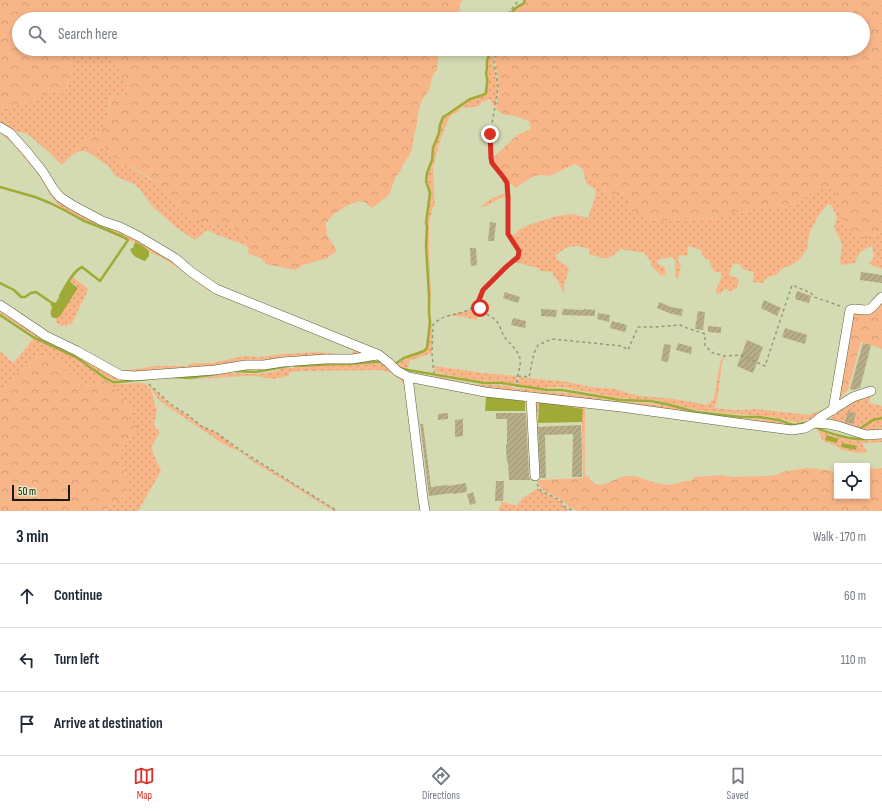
<!DOCTYPE html>
<meta charset="utf-8">
<style>
:root{--surface:#fff;--page:#f6f6f7;--text:#1f2937;--muted:#747a83;--line:#e0e1e3;--accent:#d93025}
body{margin:0;font-family:"Sofia Sans Condensed",sans-serif;background:var(--page);color:var(--text)}
.controls{position:absolute;right:12px;bottom:12px;display:grid;overflow:hidden;border-radius:0px;box-shadow:0 2px 6px #0003}
.controls button{width:36px;height:36px;display:grid;place-items:center;padding:0;border:0;border-bottom:1px solid var(--line);background:var(--surface);color:var(--text);font:20px sans-serif}
.scale{position:absolute;left:12px;bottom:10px;width:58px;box-sizing:border-box;padding-left:4px;border:2px solid #191b0c;border-top:0;font-size:11px;line-height:14px;white-space:nowrap;color:#191b0c;-webkit-text-stroke:3px #e1e8bf;paint-order:stroke}
.stop{position:absolute;width:12px;height:12px;margin:-9px;border:3px solid #d93025;border-radius:50%;background:#fff}
.stop.end{background:#d93025;border-color:#fff;box-shadow:0 1px 4px #0008}
.list{margin:0;padding:0;list-style:none}
h2{display:flex;justify-content:space-between;align-items:center;height:52px;margin:0;padding:0 16px;font-size:17px}
h2 small{font-size:13px;font-weight:400;color:var(--muted)}
.list li{display:grid;grid-template-columns:26px 1fr auto;gap:12px;align-items:center;box-sizing:border-box;height:64px;padding:0 16px;border-top:1px solid var(--line)}
.list b{display:block;font-size:15px;white-space:nowrap}
.list em{font-size:13px;font-style:normal;color:var(--muted)}
.icon{flex:none;width:22px;height:22px;fill:none;stroke:currentColor;stroke-width:2;stroke-linecap:round;stroke-linejoin:round}
.map{position:relative;flex:none;width:882px;height:511px;overflow:hidden}
.search{position:absolute;background:var(--surface);box-shadow:0 2px 6px #0003;left:12px;right:12px;top:12px;height:44px;display:flex;align-items:center;gap:10px;box-sizing:border-box;padding:0 14px;border-radius:22px;color:var(--muted);font-size:15px}
.sheet{height:244px;background:var(--surface)}
nav{display:flex;justify-content:space-around;align-items:center;box-sizing:border-box;height:56px;border-top:1px solid var(--line);background:var(--surface);font-size:11px;color:var(--muted)}
nav a{display:grid;justify-items:center;gap:2px}
nav .on{color:var(--accent)}
.map>svg:first-child{display:block}
.grass{fill:url(#grass-dots)}
.forest{fill:url(#forest-crowns)}
.water{fill:#9fab36}
.lines{fill:none;stroke-linecap:round;stroke-linejoin:round}
.stream{stroke:#9fab36;stroke-width:2.5}
.building{fill:url(#building-hatch)}
.street-casing{stroke:#5b603b;stroke-width:10}
.path{stroke:#939979;stroke-width:1.5;stroke-dasharray:3 3;stroke-linecap:butt}
.street{stroke:#fff;stroke-width:9}
.route{stroke:#d93025;stroke-width:5}
</style>
<div class="map">
<svg width="882" height="511" viewBox="0 0 882 511">
<defs>
<pattern id="grass-dots" width="8" height="8" patternUnits="userSpaceOnUse"><rect width="8" height="8" fill="#f8b588"/><path d="M2 2h.1M6 6h.1" fill="none" stroke="#d49b74" stroke-width="1.8" stroke-linecap="round"/></pattern>
<pattern id="forest-crowns" width="20" height="18" patternUnits="userSpaceOnUse"><rect width="20" height="18" fill="#f8b588"/><path d="M2 6a3 3 0 1 1 6 0M12 15a3 3 0 1 1 6 0" fill="none" stroke="#d49b74"/></pattern>
<pattern id="building-hatch" width="6" height="6" patternUnits="userSpaceOnUse"><rect width="6" height="6" fill="#b7ad86"/><path d="M-1 1l2-2M0 6l6-6M5 7l2-2" fill="none" stroke="#9d9472"/></pattern>
</defs>
<rect width="100%" height="100%" fill="#d4dbb2"/>
<path class="grass" d="M67 49H96L102 55 109 57 115 62 119 66 129 94 126 96 110 94C108 103 110 114 106 122 101 133 91 136 83 142 77 146 75 151 71 156 68 159 65 162 62 165L50 153 28 134 16 131H9L0 125V107H11L33 101 52 89 63 94 67 88 72 74 69 67 72 63 69 51Z
M493 49H497L493 62 498 87 495 106 493 105 490 99 482 102 479 106H477L468 108 462 107 457 113 452 114 448 120 440 141 435 160 433 166 434 197 435 205 433 207 429 223V251L431 293 430 312 432 325V353L411 360 409 362 408 369 400 367 396 364 410 357 425 351 427 348 430 335V322L429 313 430 295 429 268 426 245 427 225 426 223 430 193 427 180 428 173 432 160 433 148 439 134 440 125 444 117 448 114 470 100 483 96 486 93C487 88 489 82 488 77 488 76 487 75 486 74 486 72 487 70 487 67 487 60 489 55 493 49Z
M0 129 8 135 43 176 50 189 118 230 154 249 223 296 207 290 180 269 159 256 153 254 142 245 129 240 106 228 83 220 60 207 50 194 38 174 11 142 0 133Z
M101 145 106 147 111 154 127 166 136 170 160 186 172 200 175 206 181 212 213 227 216 224 222 225 226 222 231 223C233 227 235 231 238 233 242 235 243 234 245 238L242 244 218 235 207 230 195 240 177 228 151 205 140 189 134 184 115 176 109 167 101 161 89 153Z
M583 169 590 181 597 182 601 187 605 196 614 194 622 191 629 209 684 219H704L718 218 730 213 748 212 756 207 773 209 786 207 802 200 811 193 818 191 827 187 836 192 843 220 873 236 882 231V269L869 264 874 257 872 245C863 250 858 252 855 263L844 265 840 263 842 244 834 227 837 218 832 206 828 204 818 216 809 234 807 249 799 260 792 265 783 268 776 275 768 277 762 283 753 282 754 272 742 269 741 265 733 263 729 275 739 279 737 288 731 291 724 289 720 294 715 292 720 281 722 273 715 272 711 266 710 261 703 257 701 250 688 246 687 256 679 255 678 262 681 265 678 279 675 276V259L670 257 657 260 659 265 665 267V274L662 276 651 266V261L647 257 645 253 620 249 614 255 606 259 589 254 590 249 578 246 567 247 556 255 557 260 567 266 569 270 564 285V294L557 279 553 276V272L541 271 538 268 514 262C527 253 515 244 509 234L514 235 520 229 531 224 557 216 572 214 588 218 594 201 596 190 592 187 586 183Z
M507 193V196C497 197 491 207 480 207 487 200 498 195 507 193Z
M73 277 87 288 88 290 72 323C67 327 63 327 57 323L55 318H57L78 288C76 285 72 284 70 281Z
M478 302 480 308 485 313H479L476 320 460 316H448L470 310Z
M0 307 120 376 122 380H113L105 377 101 373 89 366 75 355 36 337 0 313Z
M50 336 58 337 90 353 121 371 129 370 156 366H187L193 363H212L244 356 260 357 284 354 319 352 351 355 354 349 359 351V354L357 357H326L281 360 267 362 240 363 218 368 128 374 121 373 77 349Z
M34 338 72 355 86 366 98 373 97 378 101 385 80 386 77 378 69 374 62 364 37 357 19 372 3 389 0 390V351L13 363Z
M723 357H725L722 362 721 373 717 401 714 408C728 410 742 411 756 409L809 415 827 408 811 420H806L798 422H794L773 417 726 413 696 410 656 400 618 398 572 389 561 387 540 388 518 385 519 377 568 382 591 387 615 389 631 394 641 396 674 399 708 405 714 398 720 363Z
M373 363 384 364 403 377 406 386C396 376 393 372 379 370L302 371 290 372 288 376 273 379 254 376H245L198 379 215 376 225 373 258 374 273 372 284 368H290L327 365H356Z
M434 366 483 373 517 376 516 384C505 381 496 382 485 381 468 380 451 375 435 372Z
M435 376 471 384 509 386 516 388 515 393 434 380Z
M110 382 121 384 145 383C147 388 152 390 153 395 155 400 153 404 157 409L154 426 160 432 156 439 151 448 161 471 138 511H105L112 505 127 495V481L120 459 124 441 133 435 128 415 133 408 116 391Z
M147 383 170 405 188 416 201 426 217 433 240 451 256 461 337 511H334L255 463 242 453 222 443 164 404 158 399 152 390 148 386Z
M518 388 549 392 568 393 621 402 648 403 673 407 693 412 712 416 745 419H757L777 421 788 425 804 427 517 394Z
M871 392 869 403 882 406V418L870 421 854 431 830 421 835 410Z
M536 400 585 404V478H583L582 422V409L539 401 538 412H536Z
M879 419H882V431H858L871 422Z
M817 430C831 435 845 440 860 441 867 441 875 439 882 439V442L864 443 863 446 867 451 865 453H857L839 449 838 447 826 442 822 440 821 436Z
M538 488 541 491 560 501 564 507 569 509 566 511H498L502 502H504L516 506 524 497Z"/>
<path class="forest" d="M0 0H463L460 4V10L452 19H19V49H67L74 59 69 67 74 78C68 82 67 88 63 94L52 89 33 101 11 107H0Z
M525 0H882V231L867 238 858 237 848 232 843 220 836 192 827 187 818 191 811 193 802 200 786 207 773 209 756 207 748 212 730 213 718 218 661 220 649 219 639 215 629 209 622 191 614 194 605 196 601 187 597 182 590 181 583 169 575 164 549 176 542 175 534 176 521 184 516 188 508 182 505 177 493 162 492 157 495 156 517 135 531 129 529 121 514 116 502 114 496 109 499 89 495 60 499 49H863V19H509C512 10 521 7 525 0Z
M96 49H439L437 70 433 75 429 90 422 100 419 109 416 129 414 134 412 149 409 156 402 166 401 170 395 178 389 195 372 208 365 202 359 201 346 206 334 214 325 224 327 230 326 233 337 251 327 258 303 265 295 270 266 264 261 258 247 253 249 248 242 244 245 238C243 234 241 235 238 233 235 231 233 227 231 223L226 222 222 225 216 224 213 227C205 223 185 216 180 211 172 203 167 192 158 185 151 179 143 173 135 169 129 166 122 164 116 159 110 155 108 148 101 145L89 153C81 149 78 152 71 156L79 144 95 135 102 128 106 122 109 111 110 94 126 96 129 94 128 90 119 74C123 63 111 59 103 56 100 54 98 51 96 49Z
M882 300V349L861 342 848 390 834 403 852 313Z
M49 356 62 364 69 374 77 378 80 386 101 385 97 378 98 373 104 379 110 382 116 391 133 408 128 416 138 427 133 435 124 441 120 459 127 481V495L112 505 104 511H0V390L3 389 19 372 38 357Z
M808 468 828 470 833 472H837V496H867V470L871 469 882 468V511H578L569 507 560 499 543 490 540 487 537 480 585 478V476H588C598 496 615 475 629 476 641 476 651 483 663 484 667 485 671 485 675 484 681 482 684 480 690 481L695 477 721 475 733 477 768 476 776 475 787 471Z"/>
<path class="water" d="M135 242 142 245 149 251V256L145 261C137 258 133 257 130 249L133 248Z
M69 281 78 288 60 316 57 318H53C49 314 51 312 52 307L50 304H55Z
M486 396 525 401V411H485Z
M539 401 583 409 582 422 538 423Z
M827 435 838 439 837 443 825 440Z
M842 443 857 446 856 450 841 447Z"/>
<g class="lines">
<path class="stream" d="M508 19C511 12 515 7 523 4L525 0
M0 187 35 197 50 203 66 211 82 220 107 230 123 237 128 240 100 281 82 267C73 271 65 287 60 296
M0 283 14 290 21 297H25L31 293 36 292 52 303 55 304 57 303
M0 315 33 337 76 357 91 368 97 372 105 378 113 382H119L148 379
M393 365 404 358 424 351 427 348 430 322 429 313V295L426 246 427 226 426 223 430 193 426 181 427 173 432 160 433 148 439 133 440 125 443 117 448 114 470 99 483 95 486 93C486 88 488 82 487 77 487 76 486 75 486 74 486 72 487 70 487 67 486 60 488 55 492 49
M295 366 335 364H350L373 362H382
M400 368 408 370 484 383H502L547 390H562L620 400 651 401 670 405 696 412 742 417H758L779 420 787 423 794 425 809 422
M234 371 256 372 288 366
M173 377 190 378 217 374
M815 427C827 433 854 441 868 439
M858 430 873 420 882 418"/>
</g>
<path class="building" d="M490 222 496 223 494 241H488Z
M470 248H476L477 265 471 266Z
M861 272 882 275V283L860 280Z
M797 291 811 296 809 303 795 299Z
M505 292 520 297 518 303 503 298Z
M764 300 781 308 777 316 761 308Z
M659 302 671 307 683 309 681 316 669 313 657 308Z
M541 309 557 310 556 317 541 316Z
M563 309 584 310V309L595 310V316L562 315Z
M698 311 705 312 703 330 695 329Z
M598 313 610 315 609 322 597 319Z
M513 318 526 321 525 328 511 325Z
M612 321 627 325 625 332 610 328Z
M708 326 721 327V333L708 332Z
M785 328 807 335 805 344 782 337Z
M747 340 763 347 753 373 737 366Z
M678 343 692 347 691 354 676 350Z
M863 343 871 345 860 388 854 390 850 389Z
M664 344 671 345 668 362 661 361Z
M848 411 856 413 853 424 845 422Z
M448 413V419L438 420V414Z
M496 413H526L529 476 530 480H509L508 462H507L506 450V444H507V419H496Z
M419 414 420 424H423L431 487 447 485 448 486 466 483 467 492 453 494V493L429 496Z
M463 419V436L455 437V420Z
M581 425 582 452V477H572L573 434 545 435 546 478H540L538 427Z
M496 481H504L503 501H495Z
M473 492 476 503 470 505 467 494Z"/>
<g class="lines">
<defs>
<path id="street" d="M0 127 10 133 27 152 43 172 54 190 60 197 72 205 102 221 120 227 138 236 175 258 190 271 216 289 379 355 389 363 397 371 408 377 485 392 621 407 737 423 792 430 805 428 814 423 828 424 838 426 866 435 882 434
M0 305 46 336 77 351 120 375 134 376 215 370 246 365H264L283 362 325 359H352L377 355
M408 377 423 499 425 511
M531 397 535 476
M833 410 850 310C856 307 863 312 870 309 874 306 878 300 882 297
M814 423 821 417 853 397 871 391"/>
</defs>
<use href="#street" class="street-casing"/>
<path class="path" d="M506 19V16L519 0
M498 49 494 62 498 87 497 95 490 135V152L492 163 504 178 507 183 508 198V234L519 251 518 257C507 266 471 293 481 309 485 315 493 316 498 323 501 328 502 334 506 339 511 344 519 352 520 359 521 365 519 369 518 374 517 378 517 383 517 387
M434 374 432 353 433 325C444 313 456 316 468 310 472 308 475 304 478 301
M518 376 529 377 534 353 538 345 552 339 622 346 628 350 638 327H656L680 325 687 328 705 334V346L713 353 725 356 741 355 765 366 792 285 811 293 814 297 843 307
M149 384 170 404 188 415 201 426 217 433 240 450 337 511
M537 484 541 491 560 500 565 507 574 511"/>
<use href="#street" class="street"/>
</g>
<g class="lines">
<path class="route" d="M480 308 479 300 483 290 506 267 518 257 519 251 508 234V198L507 183 504 178 492 163 491 158 490 134"/>
</g>
</svg>
<div class="controls">
<button><svg class="icon" aria-label="locate" viewBox="0 0 24 24"><circle cx="12" cy="12" r="6"/><path d="M12 2v4M12 18v4M2 12h4M18 12h4"/></svg></button>
</div>
<div class="scale">50 m</div>
<div class="stop" style="left:480px;top:308px"></div>
<div class="stop end" style="left:490px;top:134px"></div>
<div class="search"><svg class="icon" aria-label="search" viewBox="0 0 24 24"><circle cx="10" cy="10" r="6"/><path d="M15 15l6 6"/></svg>Search here</div>
</div>
<section class="sheet">
<h2>3 min<small>Walk · 170 m</small></h2>
<ul class="list">
<li><svg class="icon" aria-label="ahead" viewBox="0 0 24 24"><path d="M12 20V5M6 11l6-6 6 6"/></svg><div><b>Continue</b></div><em>60 m</em></li>
<li><svg class="icon" aria-label="left" viewBox="0 0 24 24"><path d="M17 20v-9H6M10 6l-5 5 5 5"/></svg><div><b>Turn left</b></div><em>110 m</em></li>
<li><svg class="icon" aria-label="arrive" viewBox="0 0 24 24"><path d="M6 21V4h12l-3 4 3 4H6"/></svg><div><b>Arrive at destination</b></div></li>
</ul>
</section>
<nav>
<a class="on"><svg class="icon" aria-label="map" viewBox="0 0 24 24"><path d="M3 6l6-2 6 2 6-2v14l-6 2-6-2-6 2zM9 4v14M15 6v14"/></svg>Map</a>
<a><svg class="icon" aria-label="directions" viewBox="0 0 24 24"><path d="M12 3l9 9-9 9-9-9zM9 14v-3h6M13 9l2 2-2 2"/></svg>Directions</a>
<a><svg class="icon" aria-label="saved" viewBox="0 0 24 24"><path d="M7 4h10v16l-5-4-5 4z"/></svg>Saved</a>
</nav>
